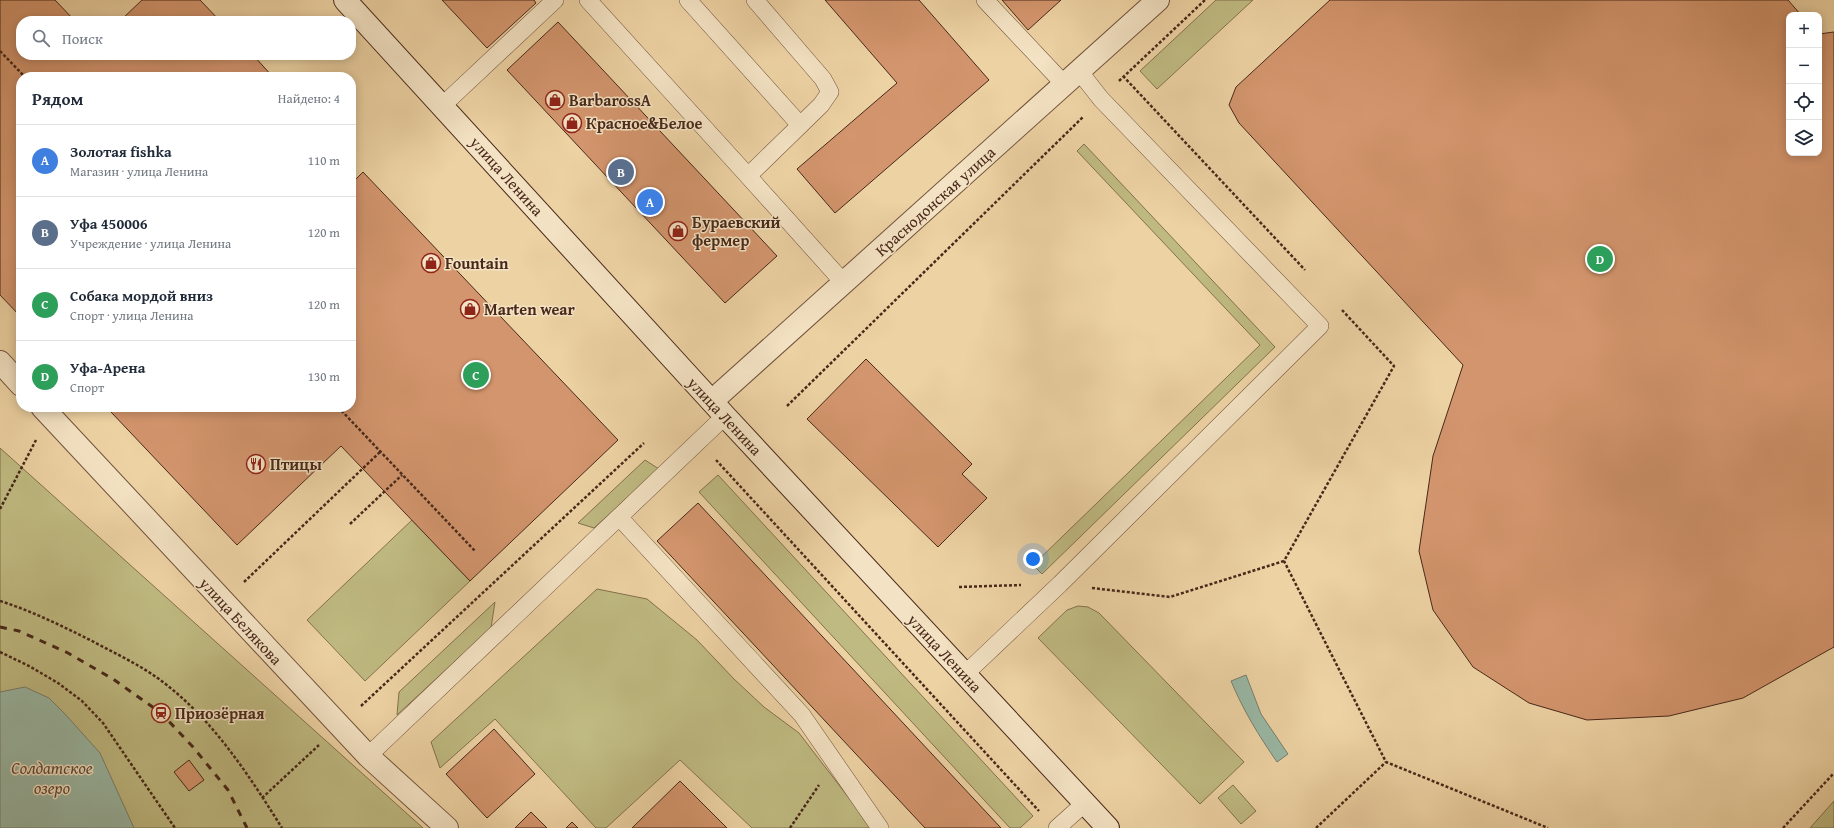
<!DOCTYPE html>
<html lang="ru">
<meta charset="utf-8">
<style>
:root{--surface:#fff;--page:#f6f6f7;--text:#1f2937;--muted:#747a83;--line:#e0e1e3;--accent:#8f2418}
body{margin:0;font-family:"Gentium Book Plus",serif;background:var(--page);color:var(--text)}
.controls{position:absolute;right:12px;top:12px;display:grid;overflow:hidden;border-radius:8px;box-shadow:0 2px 10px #0003}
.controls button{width:36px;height:36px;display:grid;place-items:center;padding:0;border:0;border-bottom:1px solid var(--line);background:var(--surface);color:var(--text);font:20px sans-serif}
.you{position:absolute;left:1033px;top:559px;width:14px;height:14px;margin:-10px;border:3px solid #fff;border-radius:50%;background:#1a73e8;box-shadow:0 0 0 6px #1a73e833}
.badge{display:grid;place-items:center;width:26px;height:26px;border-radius:50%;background:var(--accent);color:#fff;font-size:13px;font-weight:700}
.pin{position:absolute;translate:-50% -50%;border:2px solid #fff;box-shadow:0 1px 4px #0006}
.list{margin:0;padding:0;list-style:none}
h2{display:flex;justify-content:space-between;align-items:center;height:52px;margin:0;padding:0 16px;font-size:17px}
h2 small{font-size:13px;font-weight:400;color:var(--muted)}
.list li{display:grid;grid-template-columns:26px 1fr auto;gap:12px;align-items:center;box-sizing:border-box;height:72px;padding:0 16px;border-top:1px solid var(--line)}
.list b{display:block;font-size:15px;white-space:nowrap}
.list p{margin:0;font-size:13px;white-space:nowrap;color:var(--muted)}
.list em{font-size:13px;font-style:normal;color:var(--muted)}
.icon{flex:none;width:22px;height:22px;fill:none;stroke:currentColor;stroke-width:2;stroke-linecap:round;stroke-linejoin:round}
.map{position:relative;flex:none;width:1834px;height:828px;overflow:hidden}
.search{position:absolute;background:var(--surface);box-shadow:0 2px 10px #0003;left:16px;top:16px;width:340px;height:44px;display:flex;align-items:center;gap:10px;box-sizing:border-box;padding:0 14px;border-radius:16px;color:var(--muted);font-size:15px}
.panel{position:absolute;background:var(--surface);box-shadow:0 2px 10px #0003;left:16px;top:72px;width:340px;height:340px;border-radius:16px}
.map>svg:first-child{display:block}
.green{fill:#bfba81;stroke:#84714e}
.water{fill:#99b8a5;stroke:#797e6d}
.building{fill:#d3956d;stroke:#48281a}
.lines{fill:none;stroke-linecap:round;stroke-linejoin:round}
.service-casing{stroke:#71523c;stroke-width:18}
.minor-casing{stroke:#71523c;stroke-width:24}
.secondary-casing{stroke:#48281a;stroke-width:24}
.path{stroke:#48281a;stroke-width:2.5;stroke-dasharray:3 2;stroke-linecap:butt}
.service{stroke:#f3e2c3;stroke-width:17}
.minor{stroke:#f3e2c3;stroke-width:22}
.secondary{stroke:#f3e2c3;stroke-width:22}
.rail{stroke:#48281a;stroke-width:3;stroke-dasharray:7 7;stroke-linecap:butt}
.labels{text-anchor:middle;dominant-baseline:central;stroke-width:3;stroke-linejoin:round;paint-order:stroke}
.poi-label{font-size:16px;font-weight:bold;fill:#48281a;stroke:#f3e2c3;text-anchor:start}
.street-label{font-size:16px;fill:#48281a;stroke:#f3e2c3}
.water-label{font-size:17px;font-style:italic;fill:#584536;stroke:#f3e2c3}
</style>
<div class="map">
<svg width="1834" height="828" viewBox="0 0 1834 828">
<rect width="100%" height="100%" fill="#edd2a3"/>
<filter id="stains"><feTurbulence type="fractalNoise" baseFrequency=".005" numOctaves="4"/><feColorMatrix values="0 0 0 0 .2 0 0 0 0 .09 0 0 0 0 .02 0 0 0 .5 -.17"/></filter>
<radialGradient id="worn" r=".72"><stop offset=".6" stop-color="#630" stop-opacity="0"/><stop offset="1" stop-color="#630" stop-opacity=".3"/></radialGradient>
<path class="green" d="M1216 0H1253L1157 89 1140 71Z
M1084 144 1275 347 1042 574 1033 565 1260 345 1077 151Z
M0 448 423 828H0Z
M645 460 659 469 594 528 578 523Z
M718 475 1033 816 1020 828H1010L699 492Z
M412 520 470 581 365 681 307 620Z
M597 589 647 599 697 640 734 679 764 707 799 733 872 828H752L680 760 606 828H596L495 719 440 768 431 742Z
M495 602 491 628 397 715 399 692Z
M1078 606 1088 607 1099 613 1244 762 1200 804 1038 638 1067 610Z
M1233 785 1256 811 1241 824 1218 798Z
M1834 801V828H1810Z"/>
<path class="water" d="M1246 675 1261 714 1288 754 1277 762C1259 736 1243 710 1231 681Z
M25 687 49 698 65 714 100 753 134 828H0V692Z"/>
<path class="building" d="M0 0H55L75 21H21V55H253L273 77H21V317L0 295Z
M142 0H200L220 21H120Z
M442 0H534L536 3 487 48Z
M825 0H919L989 80 835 213 797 169 897 83Z
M1002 0H1061L1028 30Z
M1330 0H1788L1801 15H1789V153H1819V34L1834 32V647L1743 698 1669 716 1587 720 1529 703 1473 667 1433 610 1419 551 1433 456 1463 365 1239 123 1229 105 1236 87Z
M558 22 777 256 725 303 507 70Z
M363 172 618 440 470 581 341 446 237 545 111 412 116 407H351V184Z
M866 359 972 464 962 474 987 498 938 547 807 419Z
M698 503 1001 828H925L743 633 657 541Z
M494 729 535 774 487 818 446 774Z
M189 760 204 780 189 791 174 772Z
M680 781 727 828H632Z
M531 812 547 828H515Z
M572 822 578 828H566Z"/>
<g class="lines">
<defs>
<path id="service" d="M588 0 748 176
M688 0 800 125
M755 0 823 79 830 92 821 105 748 176 844 283
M985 0 1064 84
M442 106 555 0
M619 517 725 416
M964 675 1060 584 1320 326 1101 99 1079 71
M368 756 619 517 802 715 880 828
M1057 828 1085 803"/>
<path id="minor" d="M0 362 21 385
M712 401 1158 0
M42 407 368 756 447 828"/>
<path id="secondary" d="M345 0 725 416 1108 828"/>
</defs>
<use href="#service" class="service-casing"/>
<use href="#minor" class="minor-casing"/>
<use href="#secondary" class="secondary-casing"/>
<path class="path" d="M0 51 25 77
M1123 76 1305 270
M1119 81 1205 0
M1342 310 1394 366 1284 561 1386 762 1548 828
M787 406 1083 117
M338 407 475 551
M716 460 1039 811
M0 509 36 440
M350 524 402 475
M244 582 380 452
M959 587 1021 585
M1092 588 1170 597 1284 561
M0 601C32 611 62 626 92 641 118 655 145 667 168 686 216 724 250 777 282 828
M0 652 29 666 58 683 82 701 103 723 175 828
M361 706 644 443
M262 798 319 745
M790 828 819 785
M1316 828 1386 762
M1783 828 1834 773"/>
<use href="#service" class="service"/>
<use href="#minor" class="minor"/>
<use href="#secondary" class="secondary"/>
<path class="rail" d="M0 627 19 631 68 653 113 679 161 713 193 747 228 790 247 828"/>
</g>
<defs>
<symbol id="shop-ring" viewBox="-11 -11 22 22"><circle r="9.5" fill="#f3e2c3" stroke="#8f2418" stroke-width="1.5"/><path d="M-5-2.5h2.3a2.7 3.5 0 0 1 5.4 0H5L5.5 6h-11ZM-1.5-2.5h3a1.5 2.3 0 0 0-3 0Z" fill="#8f2418"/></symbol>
<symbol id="restaurant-ring" viewBox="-11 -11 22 22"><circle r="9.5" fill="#f3e2c3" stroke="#8f2418" stroke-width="1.5"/><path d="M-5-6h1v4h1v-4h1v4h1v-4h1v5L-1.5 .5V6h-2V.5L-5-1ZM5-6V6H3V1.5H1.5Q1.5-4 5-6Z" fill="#8f2418"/></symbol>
<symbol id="station-ring" viewBox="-11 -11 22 22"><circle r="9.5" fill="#f3e2c3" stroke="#8f2418" stroke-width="1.5"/><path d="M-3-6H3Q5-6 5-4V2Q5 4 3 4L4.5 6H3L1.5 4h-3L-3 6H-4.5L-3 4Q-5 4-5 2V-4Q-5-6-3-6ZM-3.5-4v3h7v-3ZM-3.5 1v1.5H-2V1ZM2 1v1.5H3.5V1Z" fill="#8f2418"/></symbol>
</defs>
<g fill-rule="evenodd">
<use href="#shop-ring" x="544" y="89" width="22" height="22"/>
<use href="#shop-ring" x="561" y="112" width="22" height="22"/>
<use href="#shop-ring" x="667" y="220" width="22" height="22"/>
<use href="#shop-ring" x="420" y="252" width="22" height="22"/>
<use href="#shop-ring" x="459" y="298" width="22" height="22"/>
<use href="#restaurant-ring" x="245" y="453" width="22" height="22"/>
<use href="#station-ring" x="150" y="702" width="22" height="22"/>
</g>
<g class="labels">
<g class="poi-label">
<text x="569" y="100">BarbarossA</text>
<text x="586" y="123">Красное&amp;Белое</text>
<text x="692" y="222">Бураевский<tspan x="692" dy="18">фермер</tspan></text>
<text x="445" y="263">Fountain</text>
<text x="484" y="309">Marten wear</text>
<text x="270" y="464">Птицы</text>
<text x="175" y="713">Приозёрная</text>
</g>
<g class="street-label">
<text transform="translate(507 176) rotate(48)">улица Ленина</text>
<text transform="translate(935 201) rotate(-42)">Краснодонская улица</text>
<text transform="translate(725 416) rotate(47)">улица Ленина</text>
<text transform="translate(241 621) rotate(47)">улица Белякова</text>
<text transform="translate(945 653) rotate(47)">улица Ленина</text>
</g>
<g class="water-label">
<text x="52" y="767">Солдатское<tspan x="52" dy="20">озеро</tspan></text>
</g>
</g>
<rect width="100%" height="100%" filter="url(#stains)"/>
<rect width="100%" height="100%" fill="url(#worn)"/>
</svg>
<div class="controls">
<button>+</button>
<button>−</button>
<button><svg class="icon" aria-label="locate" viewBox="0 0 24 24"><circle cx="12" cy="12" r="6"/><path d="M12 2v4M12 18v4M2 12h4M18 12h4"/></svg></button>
<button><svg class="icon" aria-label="layers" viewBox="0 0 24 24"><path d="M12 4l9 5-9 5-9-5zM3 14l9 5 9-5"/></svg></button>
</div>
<div class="you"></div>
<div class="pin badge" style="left:650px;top:202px;background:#3f7fe0">A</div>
<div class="pin badge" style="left:621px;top:172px;background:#5c6f8a">B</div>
<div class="pin badge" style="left:476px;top:375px;background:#2e9e5b">C</div>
<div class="pin badge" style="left:1600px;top:259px;background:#2e9e5b">D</div>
<div class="search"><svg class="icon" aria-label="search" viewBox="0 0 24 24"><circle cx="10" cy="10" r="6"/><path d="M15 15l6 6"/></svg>Поиск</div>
<section class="panel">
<h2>Рядом<small>Найдено: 4</small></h2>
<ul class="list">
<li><span class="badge" style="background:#3f7fe0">A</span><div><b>Золотая fishka</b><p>Магазин · улица Ленина</p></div><em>110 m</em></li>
<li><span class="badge" style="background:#5c6f8a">B</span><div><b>Уфа 450006</b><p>Учреждение · улица Ленина</p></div><em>120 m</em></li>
<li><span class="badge" style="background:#2e9e5b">C</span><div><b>Собака мордой вниз</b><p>Спорт · улица Ленина</p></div><em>120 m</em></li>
<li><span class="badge" style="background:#2e9e5b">D</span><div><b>Уфа-Арена</b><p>Спорт</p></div><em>130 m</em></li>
</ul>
</section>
</div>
